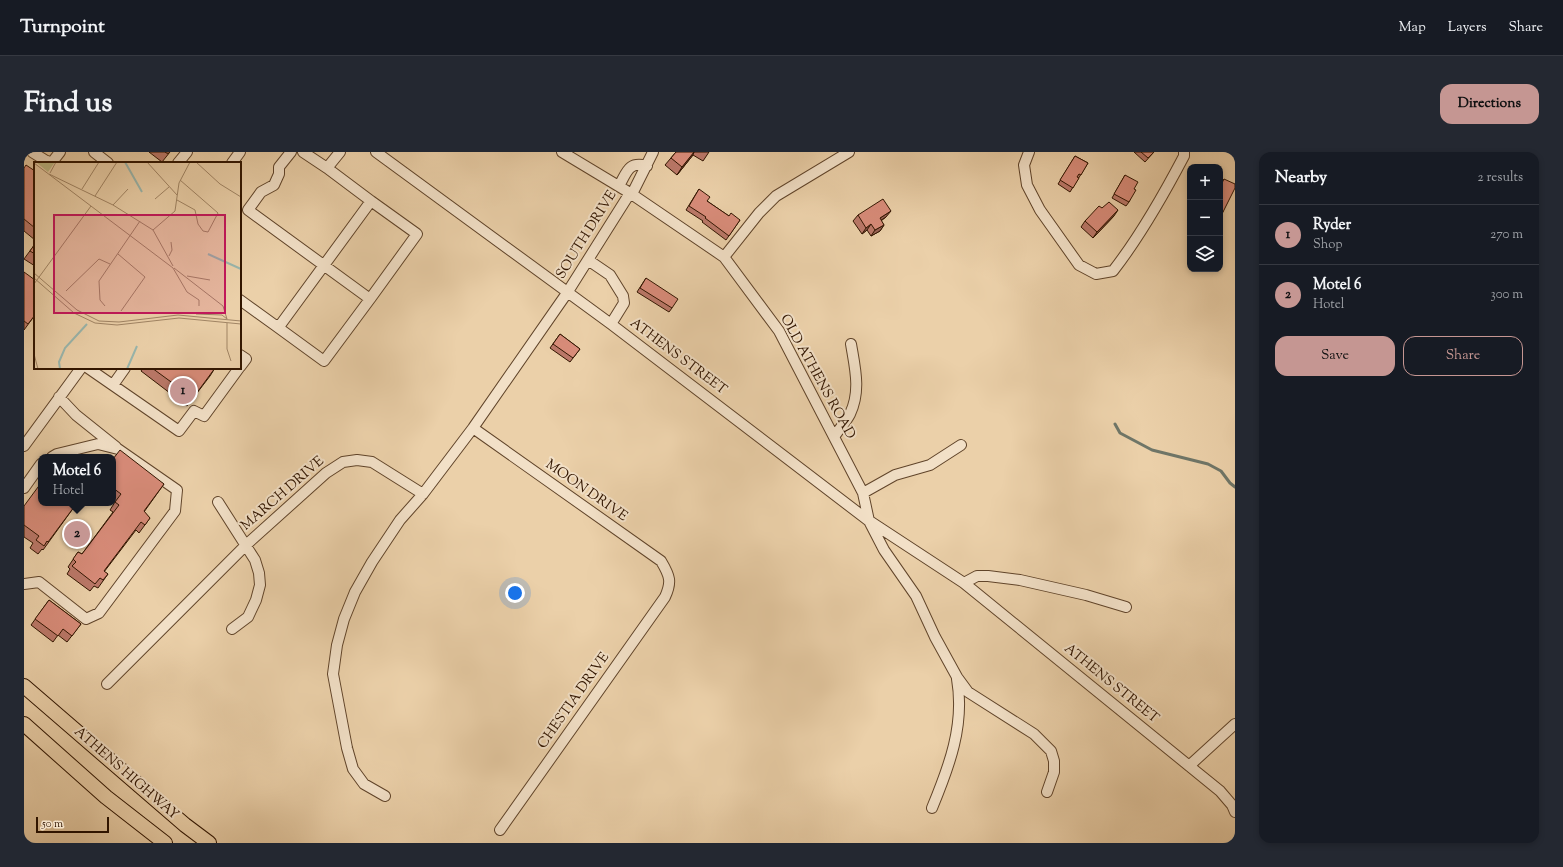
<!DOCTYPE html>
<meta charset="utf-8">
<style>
:root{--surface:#171b24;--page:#242831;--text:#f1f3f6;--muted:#9ea1a6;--line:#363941;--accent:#c59692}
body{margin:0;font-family:"Sorts Mill Goudy",serif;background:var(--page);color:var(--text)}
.controls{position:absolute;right:12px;top:12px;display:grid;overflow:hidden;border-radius:8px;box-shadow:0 2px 6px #0003}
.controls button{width:36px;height:36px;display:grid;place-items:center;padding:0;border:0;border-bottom:1px solid var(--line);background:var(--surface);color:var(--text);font:20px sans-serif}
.scale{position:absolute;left:12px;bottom:10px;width:73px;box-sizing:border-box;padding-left:4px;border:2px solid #311500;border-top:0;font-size:11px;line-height:14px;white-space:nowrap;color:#311500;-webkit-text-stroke:3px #f2e0c7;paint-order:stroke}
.you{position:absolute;left:491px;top:441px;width:14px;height:14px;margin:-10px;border:3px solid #fff;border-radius:50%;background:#1a73e8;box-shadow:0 0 0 6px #1a73e833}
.badge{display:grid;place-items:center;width:26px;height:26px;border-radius:50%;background:var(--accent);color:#111;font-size:13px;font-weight:700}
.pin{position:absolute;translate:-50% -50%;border:2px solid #fff;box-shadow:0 1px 4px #0006}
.popup{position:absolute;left:14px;top:302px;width:78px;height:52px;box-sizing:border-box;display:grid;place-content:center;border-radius:8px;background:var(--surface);filter:drop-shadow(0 1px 3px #0005);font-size:13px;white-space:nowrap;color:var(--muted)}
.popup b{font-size:15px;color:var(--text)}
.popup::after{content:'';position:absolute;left:50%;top:100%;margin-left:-8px;border:8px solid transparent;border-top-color:var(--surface)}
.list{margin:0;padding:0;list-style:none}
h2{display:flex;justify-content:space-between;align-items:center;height:52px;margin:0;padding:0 16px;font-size:17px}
h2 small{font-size:13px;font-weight:400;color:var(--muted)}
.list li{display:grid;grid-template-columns:26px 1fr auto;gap:12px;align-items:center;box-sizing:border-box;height:60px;padding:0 16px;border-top:1px solid var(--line)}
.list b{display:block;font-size:15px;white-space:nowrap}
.list p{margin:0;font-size:13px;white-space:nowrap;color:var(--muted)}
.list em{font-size:13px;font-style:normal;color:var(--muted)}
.actions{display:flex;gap:8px;padding:12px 16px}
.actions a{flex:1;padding:9px 0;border:1px solid var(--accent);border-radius:12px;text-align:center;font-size:14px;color:var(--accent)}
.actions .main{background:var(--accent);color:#111}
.icon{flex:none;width:22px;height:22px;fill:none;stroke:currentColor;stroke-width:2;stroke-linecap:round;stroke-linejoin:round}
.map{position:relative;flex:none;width:1211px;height:691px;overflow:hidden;border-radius:12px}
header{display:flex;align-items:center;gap:24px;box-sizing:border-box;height:56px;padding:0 20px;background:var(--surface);border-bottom:1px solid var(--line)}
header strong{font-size:19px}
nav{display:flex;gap:22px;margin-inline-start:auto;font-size:14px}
.intro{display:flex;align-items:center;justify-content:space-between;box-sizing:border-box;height:96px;padding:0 24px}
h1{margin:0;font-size:28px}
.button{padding:10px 18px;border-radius:12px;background:var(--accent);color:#111;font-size:14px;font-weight:700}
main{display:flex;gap:24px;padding:0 24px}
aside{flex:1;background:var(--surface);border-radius:12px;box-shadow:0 2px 6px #0003}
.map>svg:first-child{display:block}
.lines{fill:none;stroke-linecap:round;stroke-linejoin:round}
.stream{stroke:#6f7668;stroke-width:3}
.minor-casing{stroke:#60442a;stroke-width:12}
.highway-casing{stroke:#311500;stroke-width:16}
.minor{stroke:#f2e0c7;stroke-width:10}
.highway{stroke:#ebd0a9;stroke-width:14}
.wall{fill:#bb7869;stroke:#311500}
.shaded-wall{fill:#986255;stroke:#311500}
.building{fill:#d98c7a;stroke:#311500}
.labels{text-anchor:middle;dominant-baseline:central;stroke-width:4;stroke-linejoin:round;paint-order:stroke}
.street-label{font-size:14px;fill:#311500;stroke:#f2e0c7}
.inset-river{fill:none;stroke:#99b6ad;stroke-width:2}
.inset-road{fill:none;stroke:#a18565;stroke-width:1}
.view{fill:#c2185b;fill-opacity:0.15;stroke:#c2185b;stroke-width:2}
.inset-edge{fill:none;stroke:#311500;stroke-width:2}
</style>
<header>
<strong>Turnpoint</strong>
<nav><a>Map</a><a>Layers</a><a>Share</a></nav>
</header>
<div class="intro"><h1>Find us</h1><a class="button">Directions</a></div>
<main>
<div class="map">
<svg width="1211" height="691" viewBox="0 0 1211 691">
<rect width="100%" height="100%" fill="#ebd0a9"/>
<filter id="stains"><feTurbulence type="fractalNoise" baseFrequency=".005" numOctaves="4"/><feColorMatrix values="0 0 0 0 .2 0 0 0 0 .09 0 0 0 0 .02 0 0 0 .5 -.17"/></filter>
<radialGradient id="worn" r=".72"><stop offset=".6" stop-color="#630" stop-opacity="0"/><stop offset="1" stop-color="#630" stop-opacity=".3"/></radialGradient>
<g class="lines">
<path class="stream" d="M1091 272 1096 281 1128 298 1184 312 1197 319 1206 331 1211 335"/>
<defs>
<path id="minor" d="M8 0 24 10 29 9 36 0
M70 0 84 11
M267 0 255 15V22L250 33 237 40 224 58 346 147 393 82 347 49
M279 0 303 16
M352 0 587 172 845 369 860 398 892 444 911 485 933 525 944 540 1010 582 1027 599 1030 609V620L1023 640
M538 0 606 41 700 105 755 179 839 341 845 369
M1005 0 1000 13 1003 33 1016 58 1055 113 1072 122 1089 119C1117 83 1139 44 1160 4V0
M154 11 163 0
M208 11 216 0
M595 34C603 20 604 9 623 14
M608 42 629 0
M700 105 735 61 752 44 825 0
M564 108 586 123 599 144 600 151 587 172
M216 148 252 174 257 172 347 49 303 16 316 0
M252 174 300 209 346 147
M216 203 222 207 216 215
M64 216 155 279 170 259 180 264 215 216
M89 233 101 216
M35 245 52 263 92 295
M449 276 637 409C646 424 648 430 641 445L476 678
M810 285C815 277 822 270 826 262 837 239 831 216 827 192
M0 294 57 216
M0 336 17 312
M839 341 871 323 906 313 937 293
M194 350 231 408 235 421 236 433 232 448 224 465 208 477
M847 370 940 431 1196 639 1208 653 1211 660
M940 431 953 424H964L996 428 1062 443 1102 455
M0 432 15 430 62 467 75 461 151 359 153 338 94 297 74 292 33 302 28 305
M83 532 222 393 302 321 319 310 333 308 348 310 399 342
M1165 614 1211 572
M361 644 340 632 329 617 323 596 309 522 313 493 320 467 331 440 348 410 376 368 399 342 449 276 543 141 606 41
M908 656C925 615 941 573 933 527"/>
<path id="highway" d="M0 534 161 673 185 691
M0 572 82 645 141 691"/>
</defs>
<use href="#minor" class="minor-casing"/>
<use href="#highway" class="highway-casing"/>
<use href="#minor" class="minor"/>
<use href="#highway" class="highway"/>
</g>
<path class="wall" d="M125 0H146L138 10Z
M652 0H685L679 9 669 3 653 23 641 13Z
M1110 0H1130L1121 10Z
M1051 4 1064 11 1046 40 1034 32Z
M0 16 11 19V88L0 79Z
M1101 23 1110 37 1105 50 1102 54 1088 46Z
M1200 27 1199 60 1197 64H1196V33Z
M675 37 683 49 705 64 716 68 702 88 678 70 679 69 662 58Z
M1078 56 1090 64 1069 86 1057 75 1061 69Z
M834 63 862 65 857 69 860 73 856 79 847 84 843 78 838 82 829 69Z
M11 92V114L0 107Z
M0 120 11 163 0 178Z
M622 126 648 156 645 160 613 140Z
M536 182 556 197 546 210 526 196Z
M119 216H191L186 224 163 254 117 219Z
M89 307 140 332 120 360 126 366 115 381 112 378 80 420 84 422 74 436 70 434 66 439 43 422 46 417 44 415 54 400 58 402 89 360 86 358 91 350 89 348Z
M53 351 19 398 18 397 14 402 6 396 9 391 0 385V354Z
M25 448 57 472 43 490 34 483 29 490 7 473Z"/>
<path class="shaded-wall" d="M670 0 669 3 653 23 658 15Z
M1094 58 1090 64 1069 86 1073 80Z
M867 59 862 65 851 72 856 66Z
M847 72 843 78 838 82 842 76Z
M860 73 856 79 847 84 851 78Z"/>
<path class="building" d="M141 0H146L144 2Z
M652 0H670L658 15 647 6Z
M1117 0H1130L1124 6Z
M1051 4 1064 11 1057 23 1055 22 1053 25 1055 26 1049 36 1036 28Z
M2 13 11 19V76L0 67V16Z
M1101 23 1114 30 1110 37 1112 38 1105 50 1090 42Z
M1200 27 1211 32V36L1199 60 1196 58V35Z
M675 37 686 45 683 49 705 64 707 61 716 68 705 84 681 66 682 65 665 54Z
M859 47 867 59 856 66 860 73 851 78 847 72 842 76 834 63Z
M1085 50 1094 58 1073 80 1061 69 1075 54 1078 56Z
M11 92V102L6 99Z
M0 120 11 128V163L4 172 0 169Z
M622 126 654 147 648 156 616 136Z
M536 182 556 197 549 206 529 192Z
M128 216H191L169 246Z
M96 298 140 332 120 359 126 366 121 373 117 370 80 419 84 422 79 428 76 426 71 432 48 414 52 410 49 407 54 400 58 402 95 353 91 350 97 342 89 336V307Z
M17 331V351H53L24 390 23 389 20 394 12 388 15 384 0 373V354Z
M25 448 57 472 48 484 39 477 34 484 11 467Z"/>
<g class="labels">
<g class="street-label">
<text transform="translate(563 83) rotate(-58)">SOUTH DRIVE</text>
<text transform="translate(654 205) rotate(37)">ATHENS STREET</text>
<text transform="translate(793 225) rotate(61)">OLD ATHENS ROAD</text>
<text transform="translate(562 339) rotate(35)">MOON DRIVE</text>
<text transform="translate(259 342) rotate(-41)">MARCH DRIVE</text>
<text transform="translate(1087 532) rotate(39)">ATHENS STREET</text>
<text transform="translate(550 549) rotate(-55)">CHESTIA DRIVE</text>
<text transform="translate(102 622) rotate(41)">ATHENS HIGHWAY</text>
</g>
</g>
<g transform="translate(10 10)">
<rect width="207" height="207" fill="#ebd0a9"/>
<path d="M2 0H21L14 10Z" fill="#beb984"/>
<path class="inset-river" d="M91 0 108 30M174 92 207 107M26 207 25 200 31 186 53 162M93 207 103 184"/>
<path class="inset-road" d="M113 0 143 33M162 0 186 22 207 35M0 1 139 106 153 130 165 138V144M16 11 22 0M15 12 79 43 119 68 139 104M48 27 65 0M61 34 83 0M121 37 135 25M143 38 161 48 164 62 169 69 174 70 184 51 146 18M79 43 94 27M119 68 141 49 145 21 156 0M84 92 111 115 87 149M135 94 138 88 137 80M140 106 189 144 193 157M0 111 43 148 65 159 85 160 144 153 207 159M153 114 176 118M0 116 40 151 61 161 83 163 145 156 207 162M0 122 57 44M32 129 65 97 76 102M71 144 66 138 65 119 106 59M162 152 188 153 193 157M193 161V187L197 199M0 192 4 207"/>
<path class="view" d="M20 53H191V151H20Z"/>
<rect width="207" height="207" class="inset-edge"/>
</g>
<rect width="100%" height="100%" filter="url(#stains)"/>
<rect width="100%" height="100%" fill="url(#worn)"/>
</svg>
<div class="controls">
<button>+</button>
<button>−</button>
<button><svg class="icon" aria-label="layers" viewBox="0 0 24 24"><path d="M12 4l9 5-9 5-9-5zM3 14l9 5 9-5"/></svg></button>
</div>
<div class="scale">50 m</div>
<div class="you"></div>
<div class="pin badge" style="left:159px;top:239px">1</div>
<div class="pin badge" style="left:53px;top:382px">2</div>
<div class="popup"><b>Motel 6</b>Hotel</div>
</div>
<aside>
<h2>Nearby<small>2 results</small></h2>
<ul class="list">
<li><span class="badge">1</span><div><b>Ryder</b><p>Shop</p></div><em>270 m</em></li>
<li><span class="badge">2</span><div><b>Motel 6</b><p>Hotel</p></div><em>300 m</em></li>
</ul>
<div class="actions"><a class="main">Save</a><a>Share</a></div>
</aside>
</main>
